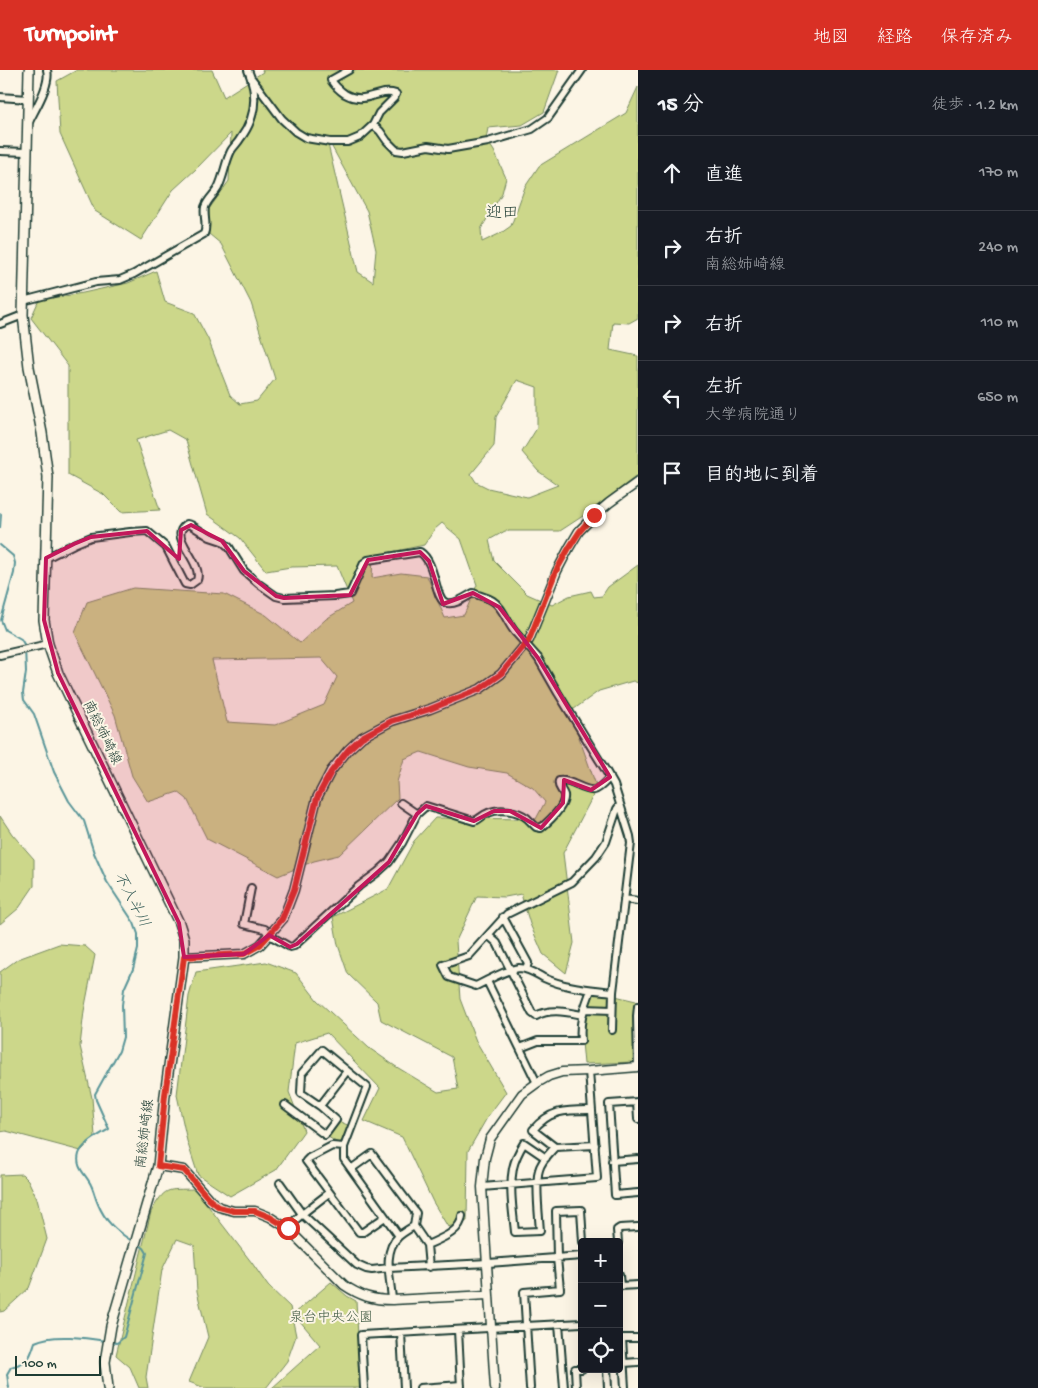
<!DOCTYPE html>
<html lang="ja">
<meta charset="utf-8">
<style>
:root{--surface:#171b24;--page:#20242c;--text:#f1f3f6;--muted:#9ea1a6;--line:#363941;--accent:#d93025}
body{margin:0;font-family:"Gochi Hand","Klee One",sans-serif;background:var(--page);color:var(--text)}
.controls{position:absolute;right:15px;bottom:15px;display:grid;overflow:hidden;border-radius:5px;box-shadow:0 5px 20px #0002}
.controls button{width:45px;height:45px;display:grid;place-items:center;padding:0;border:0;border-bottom:1px solid var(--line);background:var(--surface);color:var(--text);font:25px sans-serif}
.scale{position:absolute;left:15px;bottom:12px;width:86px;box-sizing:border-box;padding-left:5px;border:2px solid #1f3d34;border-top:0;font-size:14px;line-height:18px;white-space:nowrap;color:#1f3d34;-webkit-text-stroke:4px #fcf5e5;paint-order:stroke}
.stop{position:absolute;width:15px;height:15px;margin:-11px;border:4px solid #d93025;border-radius:50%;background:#fff}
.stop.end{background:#d93025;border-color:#fff;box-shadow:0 1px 5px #0008}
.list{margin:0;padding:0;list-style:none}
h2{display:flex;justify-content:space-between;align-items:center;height:65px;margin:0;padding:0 20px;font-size:21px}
h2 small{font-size:16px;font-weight:400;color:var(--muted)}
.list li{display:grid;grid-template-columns:32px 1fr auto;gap:15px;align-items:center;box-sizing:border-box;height:75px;padding:0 20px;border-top:1px solid var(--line)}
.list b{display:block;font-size:19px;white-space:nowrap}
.list p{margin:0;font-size:16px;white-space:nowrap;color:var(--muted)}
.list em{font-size:16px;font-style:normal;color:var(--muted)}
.icon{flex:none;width:28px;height:28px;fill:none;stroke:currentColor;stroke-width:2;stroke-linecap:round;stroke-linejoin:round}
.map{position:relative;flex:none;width:638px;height:1318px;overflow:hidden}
header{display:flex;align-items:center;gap:30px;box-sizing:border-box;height:70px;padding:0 25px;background:var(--accent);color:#fff}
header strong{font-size:24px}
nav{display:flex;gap:28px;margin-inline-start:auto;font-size:18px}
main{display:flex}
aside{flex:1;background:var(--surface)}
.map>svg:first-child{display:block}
.green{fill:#ccd78a;stroke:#768a5f;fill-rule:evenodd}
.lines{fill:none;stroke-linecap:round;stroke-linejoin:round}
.stream{stroke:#599598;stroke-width:2}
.minor-casing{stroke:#1f3d34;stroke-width:10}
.tertiary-casing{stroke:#1f3d34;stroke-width:11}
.secondary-casing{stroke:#1f3d34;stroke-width:12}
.minor{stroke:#fcf5e5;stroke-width:6}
.tertiary{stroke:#fcf5e5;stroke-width:8}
.secondary{stroke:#fcf5e5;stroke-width:9}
.minor-bridge-casing{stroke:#1f3d34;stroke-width:10;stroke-linecap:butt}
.minor-bridge{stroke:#fcf5e5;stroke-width:6}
.route{stroke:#d93025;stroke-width:6}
.marked{fill:#c2185b;fill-opacity:0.2;stroke:#c2185b;stroke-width:4;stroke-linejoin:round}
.labels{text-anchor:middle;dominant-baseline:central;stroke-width:4;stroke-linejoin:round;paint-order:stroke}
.street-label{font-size:14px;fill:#1f3d34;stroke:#fcf5e5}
.park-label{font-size:14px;fill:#425c45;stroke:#fcf5e5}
.water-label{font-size:15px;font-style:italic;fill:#325a55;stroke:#fcf5e5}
.quarter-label{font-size:16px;fill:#1f3d34;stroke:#fcf5e5}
</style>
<header>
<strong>Turnpoint</strong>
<nav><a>地図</a><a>経路</a><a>保存済み</a></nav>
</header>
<main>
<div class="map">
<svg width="638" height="1318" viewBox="0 0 638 1318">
<rect width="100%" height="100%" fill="#fcf5e5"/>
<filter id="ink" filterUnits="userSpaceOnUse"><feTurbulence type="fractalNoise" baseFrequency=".02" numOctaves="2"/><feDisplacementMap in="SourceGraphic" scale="10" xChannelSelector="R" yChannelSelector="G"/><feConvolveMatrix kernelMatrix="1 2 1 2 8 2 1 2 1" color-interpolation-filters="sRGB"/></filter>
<g filter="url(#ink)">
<path class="green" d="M77 0H212L224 27 263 2 262 0H559L544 42 522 55 488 58 486 69 494 81 506 108 502 123 481 159 482 172 501 163 511 156 525 117 539 96 626 43 638 17V248L629 253 613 252 610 280 638 286V405L586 444 560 461H505L489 470 494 491 527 524 552 535 569 526 591 521 594 527 602 526 608 517 638 495V613L633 611 599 621 570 642 597 718 563 783 574 873 566 903 543 884 530 854 521 824 505 827 477 826 456 871 460 929 476 971 506 1022 488 1046 468 1081 467 1151 448 1157 433 1132 402 1067 364 1051 380 1018 327 963 295 973 289 1022 304 1061 276 1100 230 1126 198 1105 187 1071 177 1025 189 926 196 902 266 892 296 903 317 930 369 978 395 996 438 1022 458 1019 452 987 381 950 377 932 348 904 338 875 333 847 388 819 414 771 435 748 536 749 545 732 533 718 507 703 469 697 421 682 404 689 397 712 398 728 339 785 314 791 278 806 207 769 187 729 178 722 148 732 132 706 115 645 75 563 87 532 133 518 224 524 266 545 300 573 326 549 352 533 337 496 291 497 266 501 240 468 207 444 186 370 168 360 136 370 160 440 121 442 103 424 68 405V296L31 248 39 230 83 223 128 213 156 201 165 232 194 243 208 269 230 325 240 334 257 331 275 309 251 233 221 174 209 164V139L229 111 231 63 196 99 173 120 141 170 95 141 60 64 57 11ZM326 66 367 141 376 180 373 212 358 202ZM517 310 537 317V358L522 382 538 401 558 415 527 427 488 418 476 412 471 404 494 376 496 347ZM442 453 461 469 477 515 464 545 445 548 427 506 401 503 372 508 373 486 424 475 435 459ZM321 588 337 607 324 635 275 655 227 652 212 590Z
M0 746 12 764 34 789V816L19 838 0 854Z
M59 874 85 876 95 885 84 941 80 976 92 1028 95 1066 81 1081 6 1061 0 1062V902L18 889Z
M592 924 611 925 636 931 634 991 633 992 584 994 582 972 583 950Z
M336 1050 352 1057 344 1077 325 1065Z
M22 1104 28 1110 37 1129 47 1169 29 1218 4 1241 0 1242V1105Z
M195 1119 252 1193 268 1216 290 1237 296 1266 287 1291 266 1318H205L189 1312 208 1267 197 1221 194 1175 177 1169 162 1200 146 1307 148 1318H139L130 1297 116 1285 151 1142C166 1116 166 1120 195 1119Z
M331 1212 347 1226 356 1231 361 1318H272L320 1275 294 1244Z"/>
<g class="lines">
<path class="stream" d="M0 458 1 444
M0 475 13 486 15 493 14 503 1 550 5 560 21 569 25 576 26 602 23 623 24 630 34 644 54 702 69 731 84 751 94 783 107 812 134 853 138 864V879L133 899 124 919 122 935 123 967 119 981 95 1024 96 1030 109 1059C100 1065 83 1073 79 1084 75 1098 86 1104 91 1115 94 1121 95 1128 98 1134 105 1151 116 1161 132 1171
M111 1272 117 1273 124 1267 147 1183 144 1178 138 1174
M9 1318 7 1304 11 1297C30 1291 29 1290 35 1272 53 1263 87 1268 106 1271"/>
<defs>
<path id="minor" d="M252 9 282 49 296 62 306 68 330 72H348L360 67 373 55 379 43 394 28 396 24C377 18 366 36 345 24 339 20 335 16 331 10L349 0
M0 27 28 29
M29 52C35 39 51 14 47 0
M373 55 380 61 387 71 396 80 403 81 428 76 448 79 488 72 532 59 548 48 582 0
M0 81 26 82
M23 231 96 212 120 210 134 204 204 164C208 155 203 146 205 137 208 129 214 125 218 118 224 106 225 93 231 81 233 77 238 73 240 69 256 48 258 24 248 0
M0 254 23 245
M46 488 74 474 91 467 130 462 147 461 166 477 185 514 190 515 197 510C203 495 176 472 181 461 181 459 185 455 187 454L191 455 210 467 222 471 229 477 244 501 259 514 276 526 284 528 335 526 350 524 364 493 368 490 420 482C437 493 434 531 447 533 455 535 466 527 473 523 479 526 487 527 493 531 503 537 507 553 515 562
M0 585 48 574
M538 588 558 623 606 701 614 715 630 766 631 773 613 922 612 960
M401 733 417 744
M251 818 244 854 265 859 269 865 290 877 294 876 344 830 359 816 378 802 389 792 402 773 417 744 426 736 474 751C479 750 482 745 488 743 499 738 517 740 527 748 530 751 533 754 536 757L541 758C548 752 566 736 564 725 562 719 557 717 559 711 571 709 584 722 594 720 600 719 606 711 610 707
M624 829 638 831
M503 847 528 893 526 899
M488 865 497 873 532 943 536 946C551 938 566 942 582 945
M487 911 537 1013
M613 922C590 919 566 918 544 908 537 904 528 898 519 898 504 900 489 910 476 916L449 907 443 895 469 886 507 844 572 812 596 787 606 772 617 739 620 735
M584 939 612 940
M520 978 538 971H581C579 950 584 939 591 920
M638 997 637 946 638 936
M637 1032 638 1049
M638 1032 609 1034 615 1125 638 1123
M285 1035 325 1065 336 1050 320 1036 301 1023 302 1003 322 980 367 1017 344 1077V1089L399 1166
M320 1036 347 1001
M592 1040C567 1040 550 1039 533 1060L555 1077 595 1075
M344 1077 332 1076 309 1088 306 1091 359 1162H363L385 1147
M546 1088 524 1073C519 1081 515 1089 513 1098 509 1119 513 1142 515 1162L540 1161C539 1146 535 1112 539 1100 541 1091 549 1084 555 1077
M612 1091 638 1089
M351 1099 372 1084 416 1143 414 1156 427 1175 429 1197
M280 1113 302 1144 357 1195 366 1199 372 1200 389 1198 488 1193 582 1186
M482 1117 597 1108 589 1001
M287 1158 302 1144 329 1123
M618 1172 617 1160 620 1158 638 1157
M427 1175C440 1169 461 1162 462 1146
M619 1205 620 1216
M619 1216 638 1215
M392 1230C391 1211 382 1182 398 1167 402 1163 409 1159 414 1156
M559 1254 564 1318
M458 1260 461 1318
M401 1263 404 1318
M624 1293 638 1292
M607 1299 608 1318
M364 1318 361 1265 582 1253
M420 1318 461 1315
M530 1318 524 1222 560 1219 557 1188 556 1141 581 1140 583 1172
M576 1318 575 1299H582
M625 1318 622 1268H638"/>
<path id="tertiary" d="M184 887 244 884 260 875 269 865 283 849 294 820 317 728 331 701 348 680 362 667 392 651 430 639 480 619 501 604 529 570 557 501 569 478 579 461 595 445 609 433 638 412
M158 1096 184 1100 210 1130 219 1137 234 1141H255L270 1147 287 1158 344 1215C360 1226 373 1230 392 1230L488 1225
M495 1318 482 1117 485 1088 490 1069 522 1024 537 1013 549 1006 562 1002 589 1001 638 997"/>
<path id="secondary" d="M29 0 23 245 29 297 42 363 48 407 44 550 48 574 58 603 179 853 184 869V887L165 1025 158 1096 111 1256 105 1292 108 1318"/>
</defs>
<use href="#minor" class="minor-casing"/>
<use href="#tertiary" class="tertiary-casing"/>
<use href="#secondary" class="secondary-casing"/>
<use href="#minor" class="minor"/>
<use href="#tertiary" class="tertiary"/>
<use href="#secondary" class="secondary"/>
<defs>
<path id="minor-bridge" d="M515 562 538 588"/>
</defs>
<use href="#minor-bridge" class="minor-bridge-casing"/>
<use href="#minor-bridge" class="minor-bridge"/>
</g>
</g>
<g class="lines" filter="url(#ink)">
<path class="route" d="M288 1158 270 1147 255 1141H234L219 1137 210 1130 184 1100 158 1096 165 1025 184 887 244 884 260 875 269 865 282 849 294 820 317 728 331 702 348 680 362 667 392 651 430 639 480 619 501 604 529 570 556 501 569 478 580 461 594 445"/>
</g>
<path class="marked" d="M191 455 222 471 244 501 276 526 284 528 350 525 368 490 420 482 429 491 443 534 473 523 499 537 538 588 610 707 591 720 564 710 563 733 541 758 510 741H494L474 751 426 736 417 744 389 792 297 874 290 877 269 865 244 884 184 887 179 853 58 603 44 550 46 488 74 474 91 467 147 461 179 489 181 460Z"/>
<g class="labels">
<g class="street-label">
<text transform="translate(101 663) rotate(64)">南総姉崎線</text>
<text transform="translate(146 1064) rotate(-83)">南総姉崎線</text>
</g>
<g class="park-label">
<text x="331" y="1248">泉台中央公園</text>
</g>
<g class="water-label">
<text transform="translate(131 830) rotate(63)">不入斗川</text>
</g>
<g class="quarter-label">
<text x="502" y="144">迎田</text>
</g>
</g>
</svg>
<div class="controls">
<button>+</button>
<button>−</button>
<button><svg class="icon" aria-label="locate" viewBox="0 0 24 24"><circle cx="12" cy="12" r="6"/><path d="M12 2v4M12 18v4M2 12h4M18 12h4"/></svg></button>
</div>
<div class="scale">100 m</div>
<div class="stop" style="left:288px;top:1158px"></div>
<div class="stop end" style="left:594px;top:445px"></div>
</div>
<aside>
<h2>15 分<small>徒歩 · 1.2 km</small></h2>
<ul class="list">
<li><svg class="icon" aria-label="ahead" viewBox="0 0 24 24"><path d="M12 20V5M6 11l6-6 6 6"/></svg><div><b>直進</b></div><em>170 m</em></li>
<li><svg class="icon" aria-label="right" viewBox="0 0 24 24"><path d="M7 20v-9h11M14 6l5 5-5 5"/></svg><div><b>右折</b><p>南総姉崎線</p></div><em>240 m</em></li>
<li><svg class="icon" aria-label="right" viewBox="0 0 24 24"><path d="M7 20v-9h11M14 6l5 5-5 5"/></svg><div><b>右折</b></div><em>110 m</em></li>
<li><svg class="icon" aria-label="left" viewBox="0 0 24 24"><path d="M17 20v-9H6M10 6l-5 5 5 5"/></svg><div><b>左折</b><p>大学病院通り</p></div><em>650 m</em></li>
<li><svg class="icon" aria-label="arrive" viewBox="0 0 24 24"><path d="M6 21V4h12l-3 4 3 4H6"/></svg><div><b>目的地に到着</b></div></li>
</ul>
</aside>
</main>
